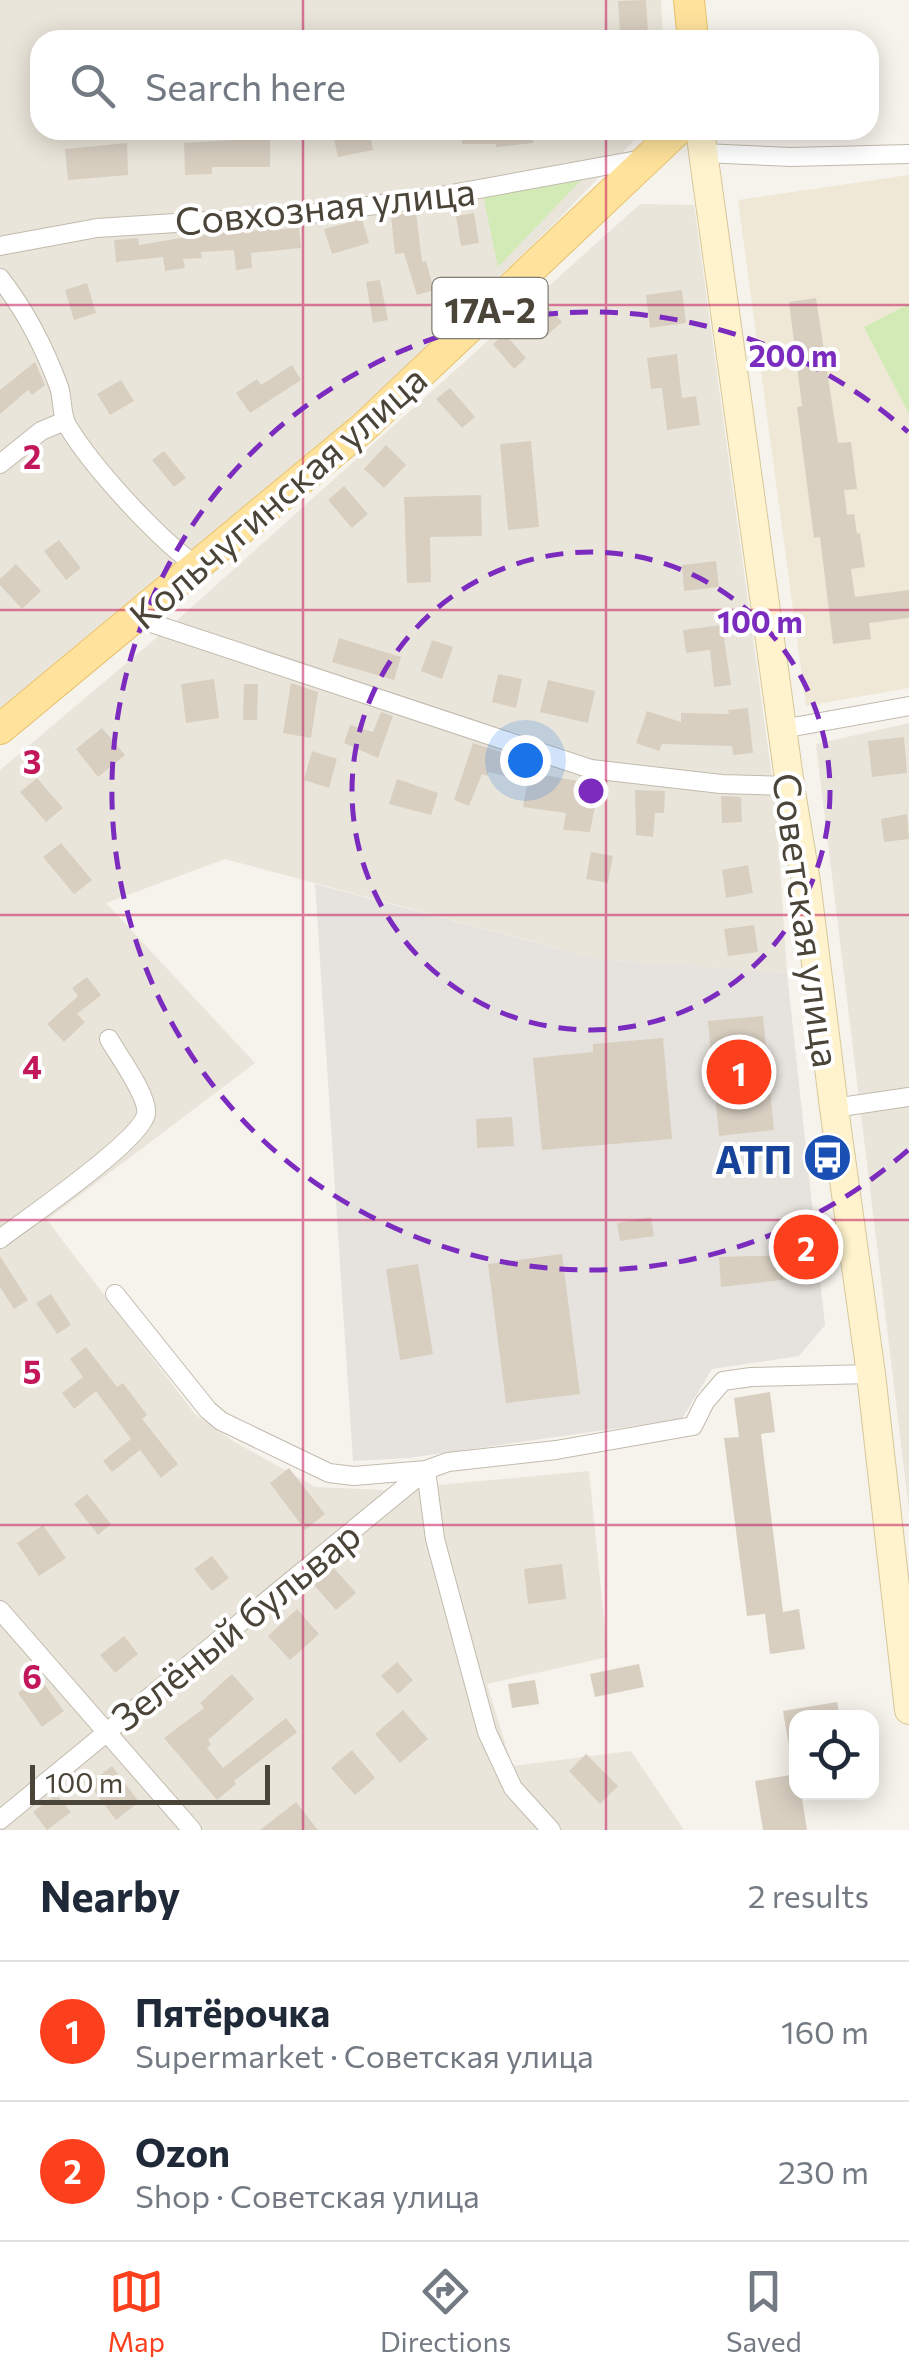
<!DOCTYPE html>
<meta charset="utf-8">
<style>
:root{--surface:#fff;--page:#f2f2f3;--text:#1f2937;--muted:#747a83;--line:#e0e1e3;--accent:#fc3f1d}
body{margin:0;font-family:Commissioner,sans-serif;background:var(--page);color:var(--text)}
.controls{position:absolute;right:30px;bottom:30px;display:grid;overflow:hidden;border-radius:20px;box-shadow:0 5px 25px #0003}
.controls button{width:90px;height:90px;display:grid;place-items:center;padding:0;border:0;border-bottom:2px solid var(--line);background:var(--surface);color:var(--text);font:50px sans-serif}
.scale{position:absolute;left:30px;bottom:25px;width:240px;box-sizing:border-box;padding-left:10px;border:5px solid #4b4439;border-top:0;font-size:28px;line-height:35px;white-space:nowrap;color:#4b4439;-webkit-text-stroke:8px #fff;paint-order:stroke}
.you{position:absolute;left:525px;top:760px;width:35px;height:35px;margin:-25px;border:8px solid #fff;border-radius:50%;background:#1a73e8;box-shadow:0 0 0 15px #1a73e833}
.badge{display:grid;place-items:center;width:65px;height:65px;border-radius:50%;background:var(--accent);color:#fff;font-size:32px;font-weight:700}
.pin{position:absolute;translate:-50% -50%;border:5px solid #fff;box-shadow:0 2px 10px #0006}
.list{margin:0;padding:0;list-style:none}
h2{display:flex;justify-content:space-between;align-items:center;height:130px;margin:0;padding:0 40px;font-size:42px}
h2 small{font-size:32px;font-weight:400;color:var(--muted)}
.list li{display:grid;grid-template-columns:65px 1fr auto;gap:30px;align-items:center;box-sizing:border-box;height:140px;padding:0 40px;border-top:2px solid var(--line)}
.list b{display:block;font-size:38px;white-space:nowrap}
.list p{margin:0;font-size:32px;white-space:nowrap;color:var(--muted)}
.list em{font-size:32px;font-style:normal;color:var(--muted)}
.icon{flex:none;width:55px;height:55px;fill:none;stroke:currentColor;stroke-width:2;stroke-linecap:round;stroke-linejoin:round}
.map{position:relative;flex:none;width:909px;height:1830px;overflow:hidden}
.search{position:absolute;background:var(--surface);box-shadow:0 5px 25px #0003;left:30px;right:30px;top:30px;height:110px;display:flex;align-items:center;gap:25px;box-sizing:border-box;padding:0 35px;border-radius:30px;color:var(--muted);font-size:38px}
.sheet{height:410px;background:var(--surface)}
nav{display:flex;justify-content:space-around;align-items:center;box-sizing:border-box;height:140px;border-top:2px solid var(--line);background:var(--surface);font-size:28px;color:var(--muted)}
nav a{display:grid;justify-items:center;gap:5px}
nav .on{color:var(--accent)}
.map>svg:first-child{display:block}
.residential{fill:#eae5da}
.industrial{fill:#e6e2dd}
.education{fill:#efe8d6}
.green{fill:#d2eab5}
.building{fill:#d8cfc1}
.lines{fill:none;stroke-linecap:round;stroke-linejoin:round}
.street-casing{stroke:#c2bbae;stroke-width:20}
.secondary-casing{stroke:#d6c79b;stroke-width:30}
.primary-casing{stroke:#e6c16a;stroke-width:32}
.street{stroke:#fff;stroke-width:18}
.secondary{stroke:#fff3cd;stroke-width:28}
.primary{stroke:#ffe39c;stroke-width:30}
.grid{fill:none;stroke:#c2185b;stroke-width:2.5;stroke-opacity:0.55}
.ring{fill:none;stroke:#7b2cbf;stroke-width:5;stroke-dasharray:18 12}
.labels{text-anchor:middle;dominant-baseline:central;stroke-width:8;stroke-linejoin:round;paint-order:stroke}
.shield{fill:#fff;stroke:#817c74;stroke-width:2.5}
.shield-label{font-size:35px;font-weight:bold;fill:#4b4439}
.street-label{font-size:38px;fill:#4b4439;stroke:#fff}
.transit-label{font-size:38px;font-weight:bold;fill:#164399;stroke:#fff;text-anchor:end}
.grid-label{font-size:32px;text-anchor:middle;font-weight:bold;fill:#c2185b;stroke:#fff;stroke-width:8;stroke-linejoin:round;paint-order:stroke}
.centre{fill:#7b2cbf;stroke:#fff;stroke-width:5}
.ring-label{font-size:30px;text-anchor:middle;font-weight:bold;fill:#7b2cbf;stroke:#fff;stroke-width:8;stroke-linejoin:round;paint-order:stroke}
</style>
<div class="map">
<svg width="909" height="1830" viewBox="0 0 909 1830">
<rect width="100%" height="100%" fill="#f6f3ec"/>
<path class="residential" d="M0 0H661L663 40H40V130H644L556 222 363 407 0 708Z
M640 204 694 205 776 807 787 973 598 959 225 859 106 903 255 1063 47 1220 195 1414 233 1441 315 1487 385 1490 589 1471 608 1657 487 1684 512 1766 631 1751 684 1830H0V770L174 623Z
M909 723V1510L816 744Z"/>
<path class="industrial" d="M315 884 598 959 787 973 825 1325 799 1356 712 1369 682 1419 408 1458 353 1461Z"/>
<path class="education" d="M909 175V688L806 706 738 200Z"/>
<path class="green" d="M587 174 498 267 483 195Z
M909 304V414L864 327Z"/>
<path class="building" d="M646 0 648 32 620 33 618 1Z
M233 130H270V167H212V174L185 175 184 143 233 140Z
M332 130H369L373 150 338 157Z
M462 130H532L533 143 496 147V144H462Z
M127 143 128 175 68 180 65 149Z
M416 212 422 262 426 261 434 290 417 295 404 253 395 254 391 216Z
M474 213 479 243 461 246 456 216Z
M362 219 369 243 332 254 324 229Z
M299 228 301 248 251 253 252 268 236 270 234 250 201 252 202 258 183 259 185 268 165 271 163 257 116 262 114 240 138 238 139 245 210 233Z
M380 280 388 320 373 323 366 282Z
M87 283 96 313 74 320 65 290Z
M682 290 686 323 650 328 646 295Z
M540 297 562 322 544 338 522 313Z
M816 298 838 443 851 442 857 489 844 490 847 515 854 514 857 534 860 533 865 567 851 569 855 597 909 590V618L869 623 871 639 833 644 820 537 814 538 797 407 802 406 789 302Z
M505 334 526 358 514 369 493 344Z
M677 354 682 398 696 396 700 425 667 430 662 388 651 389 647 358Z
M35 362 45 385 32 395 28 390 0 414V390Z
M292 365 301 380 250 413 236 393 257 379 261 385Z
M121 380 134 401 110 415 97 394Z
M450 388 475 417 462 428 436 399Z
M531 441 539 527 508 530 500 444Z
M386 445 406 465 384 488 364 469Z
M164 451 186 478 174 487 152 460Z
M344 486 368 514 352 528 328 500Z
M481 495 482 536 430 537 431 582 407 583 404 497Z
M59 540 81 568 66 580 44 551Z
M716 561 719 587 684 591 682 565Z
M16 564 41 591 22 609 0 585V579Z
M722 625 731 685 714 687 710 650 686 653 683 630Z
M339 638 401 657 394 680 332 662Z
M432 640 453 647 442 679 421 671Z
M498 674 522 679 516 708 492 702Z
M214 679 219 718 186 723 181 684Z
M548 680 595 691 588 723 540 712Z
M291 683 318 692 311 738 283 733Z
M244 684H258L257 720H243Z
M748 708 753 753 733 755 732 746 662 744 659 751 636 743 647 711 681 722V713L729 714 728 710Z
M381 712 393 716 378 758 344 743 350 725 373 732Z
M102 728 125 755 98 777 76 749Z
M904 737 907 773 872 777 868 741Z
M473 743 529 761 523 781 489 772 487 776 482 774 469 806 454 800Z
M312 751 337 759 329 788 304 780Z
M529 772 599 785 590 832 563 830 566 813 523 807Z
M37 778 63 808 46 822 20 792Z
M397 779 438 793 431 815 389 804Z
M635 790 665 791 664 813H655L653 837 636 835Z
M721 796 741 797 742 822 722 823Z
M907 814 909 839 884 842 881 819Z
M61 843 92 880 74 894 43 857Z
M591 852 613 856 608 883 586 879Z
M748 865 753 893 726 898 722 870Z
M754 925 758 952 728 956 724 929Z
M87 977 101 995 77 1014 85 1022 64 1042 47 1024 78 996 72 988Z
M763 1016 774 1130 719 1136 708 1021Z
M663 1038 672 1139 542 1150 533 1058 593 1052V1044Z
M512 1117 514 1146 477 1148 476 1119Z
M651 1217 654 1236 620 1241 617 1223Z
M821 1223 824 1275 721 1287 719 1257 796 1255 794 1224Z
M562 1254 580 1394 506 1403 488 1264Z
M0 1256 28 1300 14 1309 0 1287Z
M418 1264 433 1354 400 1360 386 1269Z
M51 1294 71 1325 57 1334 36 1303Z
M86 1347 117 1387 123 1383 147 1415 142 1419 178 1464 161 1478 140 1450 112 1472 103 1461 131 1439 96 1391 74 1409 62 1393 83 1377 70 1359Z
M770 1392 775 1432 761 1434 783 1612 799 1609 805 1649 770 1654 765 1614 747 1616 724 1438 739 1437 734 1398Z
M289 1468 325 1514 305 1530 270 1483Z
M87 1494 111 1524 98 1535 74 1504Z
M43 1525 66 1558 39 1576 17 1543Z
M212 1556 229 1578 212 1591 194 1569Z
M562 1564 566 1599 528 1604 524 1569Z
M334 1568 356 1593 336 1610 314 1585Z
M297 1609 319 1634 290 1660 268 1636Z
M124 1636 138 1654 115 1673 100 1655Z
M397 1662 413 1680 398 1694 381 1676Z
M639 1664 644 1687 595 1697 590 1674Z
M232 1674 254 1699 208 1740 211 1744 207 1748 223 1768 286 1718 297 1732 234 1781 236 1784 217 1800 164 1738 204 1708 200 1703Z
M39 1677 64 1711 42 1727 18 1693Z
M535 1680 539 1704 512 1708 508 1684Z
M837 1702 840 1718H796V1752H790L783 1711Z
M403 1710 428 1739 400 1763 375 1734Z
M352 1750 375 1778 355 1795 331 1768Z
M586 1754 618 1786 600 1804 569 1771Z
M112 1766 139 1802 116 1820 89 1784Z
M796 1774V1792H801L807 1830H763L755 1781Z
M56 1794 71 1812 47 1830 33 1812Z
M296 1802 318 1830H260Z"/>
<g class="lines">
<defs>
<path id="street" d="M703 153 791 157 909 154
M0 246 97 228 301 215 435 197 643 159
M0 278C25 310 45 349 59 387 63 399 61 414 67 425 92 467 158 539 198 567
M0 464 41 431 65 421
M136 618 591 769 721 784 790 786
M782 729 909 706
M834 1108 909 1097
M0 1239C26 1219 141 1141 146 1114 149 1097 118 1055 109 1039
M115 1294 208 1410 221 1421 329 1473 354 1476 426 1470 435 1539 487 1732 513 1788 551 1830
M0 1610 192 1830
M0 1820 426 1470 448 1462 556 1450 693 1426 705 1402 723 1381 751 1377 871 1374"/>
<path id="secondary" d="M700 130 790 786 806 882 834 1108 871 1374 909 1710"/>
<path id="primary" d="M689 0 693 40
M0 729 364 427 678 130"/>
</defs>
<use href="#street" class="street-casing"/>
<use href="#secondary" class="secondary-casing"/>
<use href="#primary" class="primary-casing"/>
<use href="#street" class="street"/>
<use href="#secondary" class="secondary"/>
<use href="#primary" class="primary"/>
</g>
<path class="grid" d="M303 0V40M606 0V40M303 130V1830M606 130V1830M0 305H909M0 610H909M0 915H909M0 1220H909M0 1525H909"/>
<g class="ring">
<circle cx="591" cy="791" r="239"/>
<path d="M908 1150A479 479 0 1 1 908 432"/>
</g>
<defs>
<symbol id="bus-disc" viewBox="-11 -11 22 22"><circle r="9.5" fill="#1a4fb4" stroke="#fff"/><path d="M-5-6H5V4H4V6H2V4H-2V6H-4V4H-5ZM-3.5-4V0h7V-4ZM-3.5 1.2v1.5H-2V1.2ZM2 1.2v1.5H3.5V1.2Z" fill="#fff"/></symbol>
</defs>
<g fill-rule="evenodd">
<use href="#bus-disc" x="800" y="1130" width="55" height="55"/>
</g>
<g class="labels">
<rect class="shield" x="432.5" y="278" width="115" height="60" rx="8"/>
<g class="shield-label">
<text x="490" y="308">17А-2</text>
</g>
<g class="street-label">
<text transform="translate(325 205) rotate(-6)">Совхозная улица</text>
<text transform="translate(277 496) rotate(-41)">Кольчугинская улица</text>
<text transform="translate(808 920) rotate(82)">Советская улица</text>
<text transform="translate(235 1625) rotate(-39)">Зелёный бульвар</text>
</g>
<g class="transit-label">
<text x="792" y="1158">АТП</text>
</g>
</g>
<g class="grid-label">
<text x="32" y="469">2</text>
<text x="32" y="774">3</text>
<text x="32" y="1079">4</text>
<text x="32" y="1384">5</text>
<text x="32" y="1689">6</text>
</g>
<circle cx="591" cy="791" r="15" class="centre"/>
<g class="ring-label">
<text x="793" y="367">200 m</text>
<text x="760" y="633">100 m</text>
</g>
</svg>
<div class="controls">
<button><svg class="icon" aria-label="locate" viewBox="0 0 24 24"><circle cx="12" cy="12" r="6"/><path d="M12 2v4M12 18v4M2 12h4M18 12h4"/></svg></button>
</div>
<div class="scale">100 m</div>
<div class="you"></div>
<div class="pin badge" style="left:739px;top:1072px">1</div>
<div class="pin badge" style="left:806px;top:1247px">2</div>
<div class="search"><svg class="icon" aria-label="search" viewBox="0 0 24 24"><circle cx="10" cy="10" r="6"/><path d="M15 15l6 6"/></svg>Search here</div>
</div>
<section class="sheet">
<h2>Nearby<small>2 results</small></h2>
<ul class="list">
<li><span class="badge">1</span><div><b>Пятёрочка</b><p>Supermarket · Советская улица</p></div><em>160 m</em></li>
<li><span class="badge">2</span><div><b>Ozon</b><p>Shop · Советская улица</p></div><em>230 m</em></li>
</ul>
</section>
<nav>
<a class="on"><svg class="icon" aria-label="map" viewBox="0 0 24 24"><path d="M3 6l6-2 6 2 6-2v14l-6 2-6-2-6 2zM9 4v14M15 6v14"/></svg>Map</a>
<a><svg class="icon" aria-label="directions" viewBox="0 0 24 24"><path d="M12 3l9 9-9 9-9-9zM9 14v-3h6M13 9l2 2-2 2"/></svg>Directions</a>
<a><svg class="icon" aria-label="saved" viewBox="0 0 24 24"><path d="M7 4h10v16l-5-4-5 4z"/></svg>Saved</a>
</nav>
